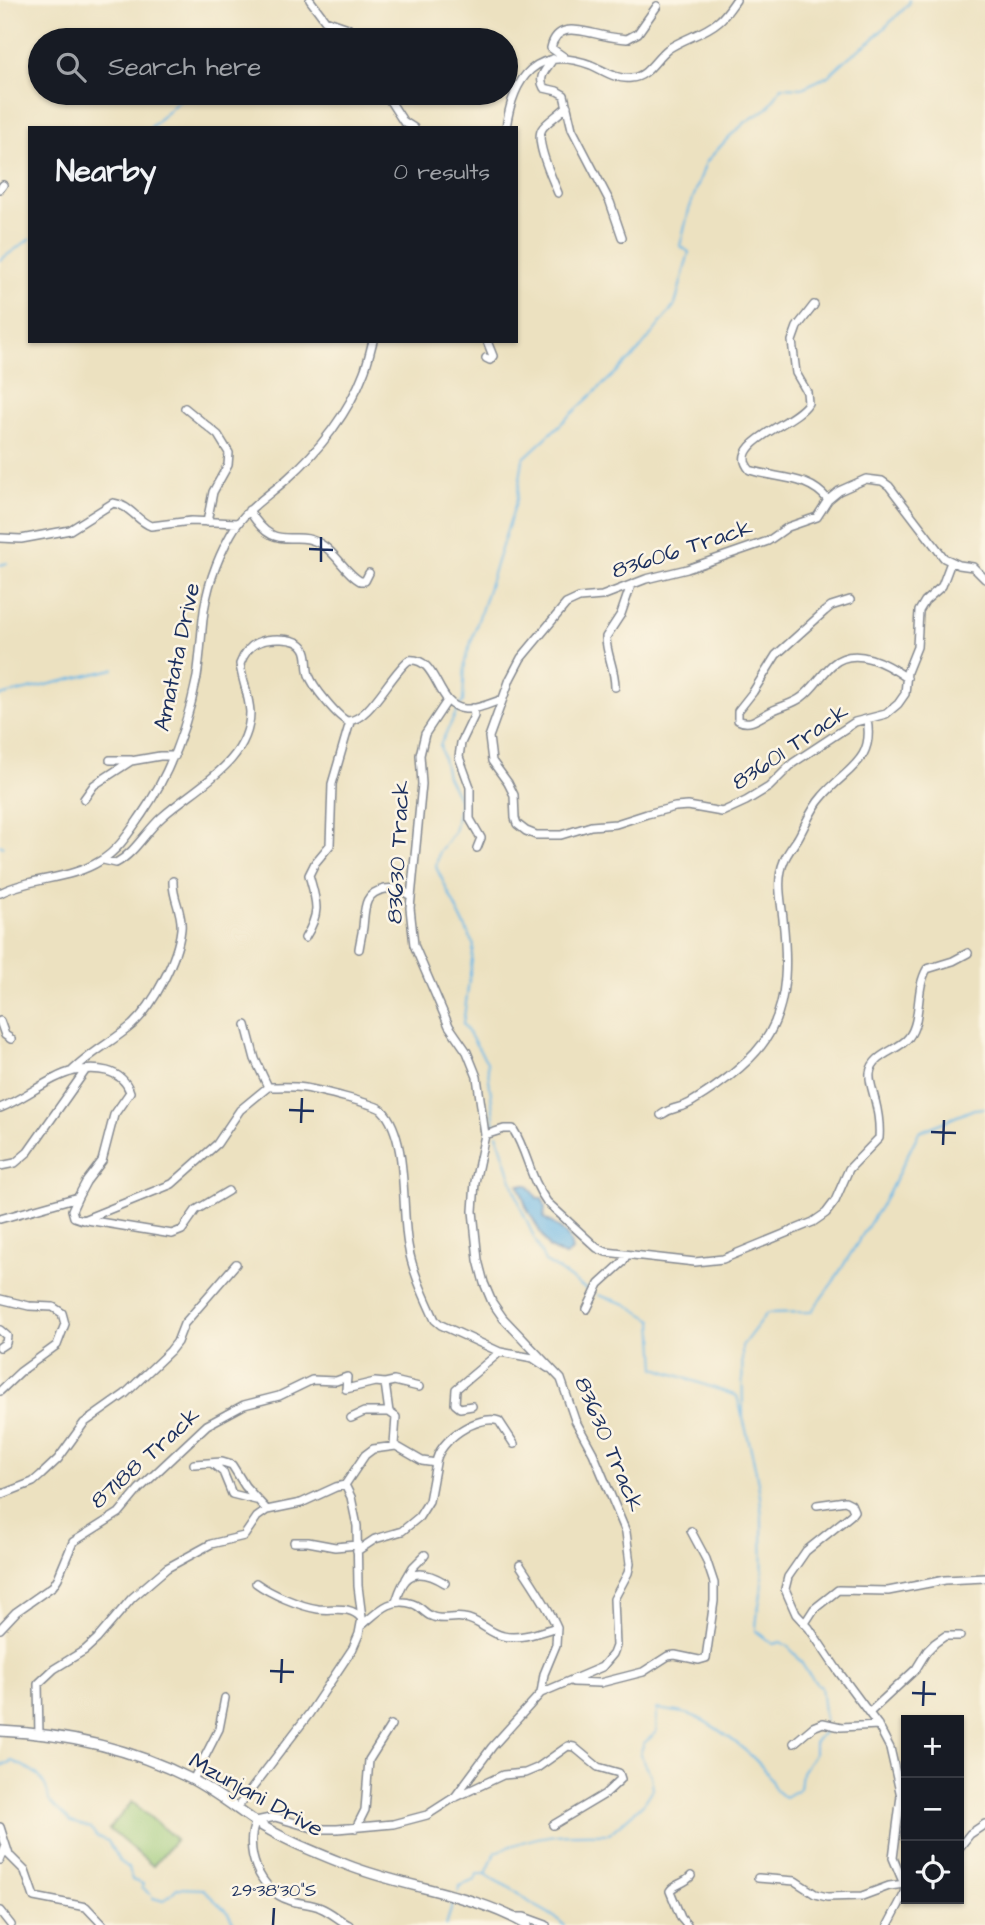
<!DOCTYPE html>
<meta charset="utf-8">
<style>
:root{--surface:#171b24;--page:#20242c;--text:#f1f3f6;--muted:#9ea1a6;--line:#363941}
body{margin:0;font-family:"Architects Daughter",sans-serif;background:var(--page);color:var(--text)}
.controls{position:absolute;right:21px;bottom:21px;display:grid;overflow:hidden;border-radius:0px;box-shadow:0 2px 5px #0004}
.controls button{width:63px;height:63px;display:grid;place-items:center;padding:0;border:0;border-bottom:2px solid var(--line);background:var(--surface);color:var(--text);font:35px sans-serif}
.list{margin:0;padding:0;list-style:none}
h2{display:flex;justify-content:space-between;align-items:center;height:91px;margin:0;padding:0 28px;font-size:30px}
h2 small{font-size:23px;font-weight:400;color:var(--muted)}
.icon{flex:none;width:38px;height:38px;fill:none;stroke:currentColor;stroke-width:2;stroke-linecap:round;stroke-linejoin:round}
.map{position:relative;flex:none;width:985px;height:1925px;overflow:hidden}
.search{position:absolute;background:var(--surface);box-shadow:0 2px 5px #0004;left:28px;top:28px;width:490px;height:77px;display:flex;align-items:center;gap:18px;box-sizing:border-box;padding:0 24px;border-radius:38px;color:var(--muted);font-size:26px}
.panel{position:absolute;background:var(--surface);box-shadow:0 2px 5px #0004;left:28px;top:126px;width:490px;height:217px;border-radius:0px}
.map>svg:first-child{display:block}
.green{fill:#9ac876;stroke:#5a7c6a;stroke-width:2}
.water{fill:#6db8e6;stroke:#4474a2;stroke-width:2}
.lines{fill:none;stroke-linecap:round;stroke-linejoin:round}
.stream{stroke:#6db8e6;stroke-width:2}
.minor-casing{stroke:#84888f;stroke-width:10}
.major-casing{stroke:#84888f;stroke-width:12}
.minor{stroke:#fff;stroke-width:7}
.major{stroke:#fff;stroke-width:9}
.ticks{fill:none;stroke:#1b2f5e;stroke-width:2.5}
.labels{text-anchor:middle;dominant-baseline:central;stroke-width:5;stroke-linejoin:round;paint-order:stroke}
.street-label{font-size:23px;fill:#1b2f5e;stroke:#fcf5e5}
.ticks-label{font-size:18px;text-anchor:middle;fill:#1b2f5e;stroke:#fcf5e5;stroke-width:5;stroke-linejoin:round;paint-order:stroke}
</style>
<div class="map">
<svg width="985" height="1925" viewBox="0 0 985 1925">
<rect width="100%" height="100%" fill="#fcf5e5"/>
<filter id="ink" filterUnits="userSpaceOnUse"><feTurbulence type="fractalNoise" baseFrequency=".0143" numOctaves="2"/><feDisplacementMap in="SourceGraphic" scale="14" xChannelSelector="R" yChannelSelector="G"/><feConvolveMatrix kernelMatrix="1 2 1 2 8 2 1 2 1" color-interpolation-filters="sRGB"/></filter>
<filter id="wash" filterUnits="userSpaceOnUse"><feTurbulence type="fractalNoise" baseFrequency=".00686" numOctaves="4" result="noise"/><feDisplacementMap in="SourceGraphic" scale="28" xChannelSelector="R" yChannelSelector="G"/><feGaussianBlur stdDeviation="1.57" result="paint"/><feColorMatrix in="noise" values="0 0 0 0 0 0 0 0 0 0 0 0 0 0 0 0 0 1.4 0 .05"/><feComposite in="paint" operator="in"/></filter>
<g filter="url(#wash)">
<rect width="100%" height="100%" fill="#ece1c0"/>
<path class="green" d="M132 1802 176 1839 153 1866 109 1829Z"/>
<path class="water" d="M519 1185H528L537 1198H542L545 1206 544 1218C557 1226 571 1234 572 1251L565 1256 549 1248 526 1206Z"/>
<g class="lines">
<path class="stream" d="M150 128 183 97 192 93
M0 260 30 239
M0 565 7 563
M0 696 114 669
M460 705 463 702 465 661 517 499 523 459 636 354 675 305 689 252 680 246 689 210 706 162 729 137 747 121 768 108 782 87 802 88 828 76 850 56 871 41 908 5 910 0
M458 709 440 745 447 776 460 802 454 832 439 852 436 867 474 945 463 1024 487 1062 495 1127
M0 845 3 847
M497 1134 521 1208 545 1262C562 1270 574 1284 592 1292
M598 1295 626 1304 653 1320 656 1368 737 1396C748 1437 761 1480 762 1523 762 1546 764 1571 761 1594 759 1607 756 1617 756 1631L773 1644 781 1642C802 1654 804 1675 821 1687L825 1720
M743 1417 742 1346 767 1313 811 1312 833 1282 888 1194 919 1132 974 1109 985 1108
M0 1767 12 1761C33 1770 47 1776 49 1801L71 1822 91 1828 97 1837 108 1841 119 1861 129 1868 132 1880 143 1884 142 1888 151 1895
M486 1874 495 1853C536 1833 564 1833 609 1834L644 1803 653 1789 651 1775 640 1754 644 1743 656 1733 657 1709C670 1711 685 1712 696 1717 716 1726 753 1754 766 1772 773 1782 774 1793 785 1797L800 1788 802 1772 814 1754V1743L823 1732 825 1726
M458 1892 460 1886 475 1880 477 1874H486C494 1881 501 1883 510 1888 518 1892 525 1900 532 1904 544 1911 554 1915 564 1925
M153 1898 164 1901 177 1888 203 1889 228 1913 235 1925
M446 1925 454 1900"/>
</g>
</g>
<g filter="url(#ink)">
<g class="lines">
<defs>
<path id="minor" d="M310 0 325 20 348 28 352 40
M564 57 551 48C556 25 574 29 592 33 604 36 615 38 627 39L638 33 657 6
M553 59C547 69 537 76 544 88L557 91 564 95 572 129 610 202 622 237
M385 93 403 121 414 128
M506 128C513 78 536 44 591 65 603 70 616 80 631 78 648 77 655 59 668 49 684 38 704 34 719 21 726 15 731 7 736 0
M0 189 3 185
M558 193C553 180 534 141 542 129 545 123 560 114 567 106
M814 305 797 327 792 341 796 373 807 392 808 403C796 424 725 443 750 470 777 479 809 475 828 500
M486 358 490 360 493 356 487 341
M185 408 218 435 229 453 228 465 213 492 207 522
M249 510C277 558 294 525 324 546 338 556 346 573 360 581H365L369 573
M0 538 21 539 70 530 113 503C130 505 137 521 151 526L191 521 238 523
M951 562 942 586 925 601 919 611 917 647 907 672 905 694 898 704 886 714 855 722 846 728 793 763 769 787 746 801 722 812 688 806 675 807 647 814 616 824 591 826 561 835H536L526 831 517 824 515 818 514 795 508 783 492 761 489 737 510 679 521 658 566 604 579 598 602 596 646 579 687 569 768 541 788 527 817 517 828 500 839 491 866 479 882 481 889 486 944 558 959 565 973 567 985 579
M850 600 831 606 825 611 776 655 753 692 738 711V720C749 726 758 719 768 713 779 706 792 705 802 697 814 688 821 675 832 665 855 645 887 664 907 678
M615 687C615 668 606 654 606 637L621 614 631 585
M473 708 474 716 461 743 459 757 470 787V819L481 838 477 848
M110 760H131
M84 799 94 785 131 761 160 756H175
M103 860 116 863C135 853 146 831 162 817 195 787 250 763 250 712 249 695 242 680 240 664 243 656 248 647 257 643 267 638 297 636 304 648 309 655 306 666 309 675 313 687 337 716 347 721 369 722 391 673 409 660 439 657 435 707 465 709 477 710 491 703 503 699
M0 893C32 877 70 880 100 861 119 850 130 831 142 814 171 772 187 727 197 677 200 658 201 638 203 619 206 590 217 559 231 534 245 509 267 497 287 479 320 450 349 412 364 372 368 362 370 351 373 341
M305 938C321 912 317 903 309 875L315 863 330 845 332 784 350 722
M359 949C360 942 362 934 363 927 365 909 363 893 385 889 395 887 403 891 411 896
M0 1021 5 1035 11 1039
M246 1025 255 1059 268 1087
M71 1072C90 1053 112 1042 132 1025 154 1005 178 958 181 929 183 912 172 898 173 881
M0 1108C24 1099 51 1076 74 1071 95 1067 122 1068 130 1092L114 1115 102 1161 86 1182 78 1197 72 1210 74 1217 83 1220 172 1184 217 1144 240 1110 268 1087C280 1087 293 1086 305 1088 317 1090 376 1104 382 1110 409 1137 401 1209 408 1245 412 1271 424 1296 435 1320L441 1325 500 1352 533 1358 548 1368
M661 1115C674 1106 680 1109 690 1103 717 1087 754 1061 769 1034 789 999 787 957 783 919 781 899 776 880 784 861 787 853 793 846 798 838 806 824 811 809 822 797 845 769 875 762 867 720
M485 1135 504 1129H513C528 1153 529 1177 547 1202L597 1248 606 1252 695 1262 723 1259 813 1222 826 1213 835 1201 849 1169 879 1138C880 1125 878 1112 875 1100 873 1091 869 1082 870 1073 873 1053 899 1051 909 1037 922 1020 915 989 927 969L953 961 968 953
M0 1166 15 1163 28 1152 85 1071
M0 1219 78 1197
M87 1220 172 1234 182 1230 196 1210 228 1191
M0 1299 29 1306 53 1307 62 1313 65 1324 57 1345 20 1372 0 1391
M587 1309 599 1284 622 1263 626 1256
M0 1330 7 1336 6 1343 0 1347
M472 1406 460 1408 455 1404 456 1389 500 1352
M351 1418 364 1412H389
M394 1445 396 1417 389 1412 385 1383 394 1381 419 1387
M436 1463C438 1441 477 1414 499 1421L514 1444
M194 1464 222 1462 232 1465 245 1486 267 1510
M213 1464 223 1472 232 1494 256 1500
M345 1485 365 1455 373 1449 396 1446 422 1461 436 1463 429 1501 419 1517 402 1531 375 1539 357 1551
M0 1495 33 1482 41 1475 58 1459 84 1423 125 1394 170 1351 177 1342 184 1324 236 1264
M817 1505 845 1501 851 1504 854 1511 851 1515 806 1551 788 1577 785 1589 796 1614 809 1628 838 1671 878 1725 890 1748 901 1796 893 1858 906 1889
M294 1542H308L335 1547 357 1545
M520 1565C533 1585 547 1605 557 1627
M406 1579 413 1567 425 1555
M256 1583C271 1594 299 1606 318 1609 333 1611 350 1605 361 1618
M396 1602C398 1596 401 1585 406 1580 417 1568 435 1577 445 1583
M805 1623 814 1609 838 1590 888 1591 945 1580 985 1578
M361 1626C377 1613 390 1596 413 1604 420 1606 424 1613 431 1616 440 1621 454 1616 464 1618 480 1620 488 1633 503 1636 520 1640 540 1632 557 1627L556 1645 544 1674 541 1693
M0 1629 16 1612 53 1586 58 1578 73 1542 119 1513 139 1489 207 1425 244 1405 279 1396 312 1380 336 1381 347 1377 346 1389 375 1382 385 1383
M573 1682 600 1683 643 1672 668 1656 675 1655 699 1660 706 1658 714 1601V1583L706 1559 691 1531
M870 1712 916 1669 927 1651 935 1643 945 1636H960
M39 1735 38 1684 54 1669 85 1650 97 1639 132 1598 167 1568 211 1544 244 1536 257 1517 267 1510 301 1503 336 1487 345 1485 351 1497 357 1526 358 1586 362 1618 359 1634 353 1648 309 1714 237 1808
M794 1743 813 1727 823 1723 841 1727 878 1725
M193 1780 219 1729 225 1698
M456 1797 503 1775 525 1773 537 1768 568 1746 574 1747 598 1767 619 1773 621 1779 605 1794 553 1825
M0 1827 9 1855 25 1871 34 1897 86 1907 103 1925
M356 1828 365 1810 369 1760 391 1725
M959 1848 970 1834 985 1824
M0 1860 6 1846
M758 1878 795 1881 815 1894 827 1897 862 1896 889 1886 905 1884
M0 1911 11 1925
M516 1917H524L546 1925
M349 1925C339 1920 331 1912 321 1908 311 1903 299 1904 289 1900 259 1891 243 1849 256 1821L275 1817 316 1829H337L393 1824 427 1815 455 1797 492 1747 541 1693 602 1667 613 1654 616 1646 614 1599 628 1573 630 1564 626 1532 593 1453 575 1420 561 1379 503 1318 492 1302 484 1283 478 1260 473 1211 475 1182 485 1135 477 1077 467 1052 449 1026 414 945 410 908 422 784 420 755 425 734 447 701
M687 1925 681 1918 670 1891C674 1884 685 1884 691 1876
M888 1925 906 1891"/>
<path id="major" d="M0 1731C66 1734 130 1748 189 1778 213 1790 234 1807 256 1822 284 1840 315 1852 347 1865 405 1888 473 1893 527 1925"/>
</defs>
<use href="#minor" class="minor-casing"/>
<use href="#major" class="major-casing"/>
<use href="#minor" class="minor"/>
<use href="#major" class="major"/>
</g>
</g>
<path class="ticks" d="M309 549 333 550M321 562V537M289 1110 314 1111M301 1123 302 1098M931 1132 956 1133M943 1145 944 1120M270 1671 294 1672M281 1683 282 1659M912 1693 936 1694M923 1706 924 1681M273 1925 274 1908"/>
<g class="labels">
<g class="street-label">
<text transform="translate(682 549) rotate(-18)">83606 Track</text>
<text transform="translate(177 657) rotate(-78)">Amatata Drive</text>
<text transform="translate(790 747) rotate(-34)">83601 Track</text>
<text transform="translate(398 852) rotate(-87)">83630 Track</text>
<text transform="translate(609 1444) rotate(67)">83630 Track</text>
<text transform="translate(145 1458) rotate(-42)">87188 Track</text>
<text transform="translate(256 1795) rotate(29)">Mzunjani Drive</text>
</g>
</g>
<g class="ticks-label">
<text x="274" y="1896">29°38'30"S</text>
</g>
</svg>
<div class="controls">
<button>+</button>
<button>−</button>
<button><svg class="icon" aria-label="locate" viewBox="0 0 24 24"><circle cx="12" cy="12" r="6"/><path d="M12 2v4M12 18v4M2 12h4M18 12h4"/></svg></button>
</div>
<div class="search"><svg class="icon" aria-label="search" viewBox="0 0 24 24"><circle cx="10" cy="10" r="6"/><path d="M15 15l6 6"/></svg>Search here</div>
<section class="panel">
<h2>Nearby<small>0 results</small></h2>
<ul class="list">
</ul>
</section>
</div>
